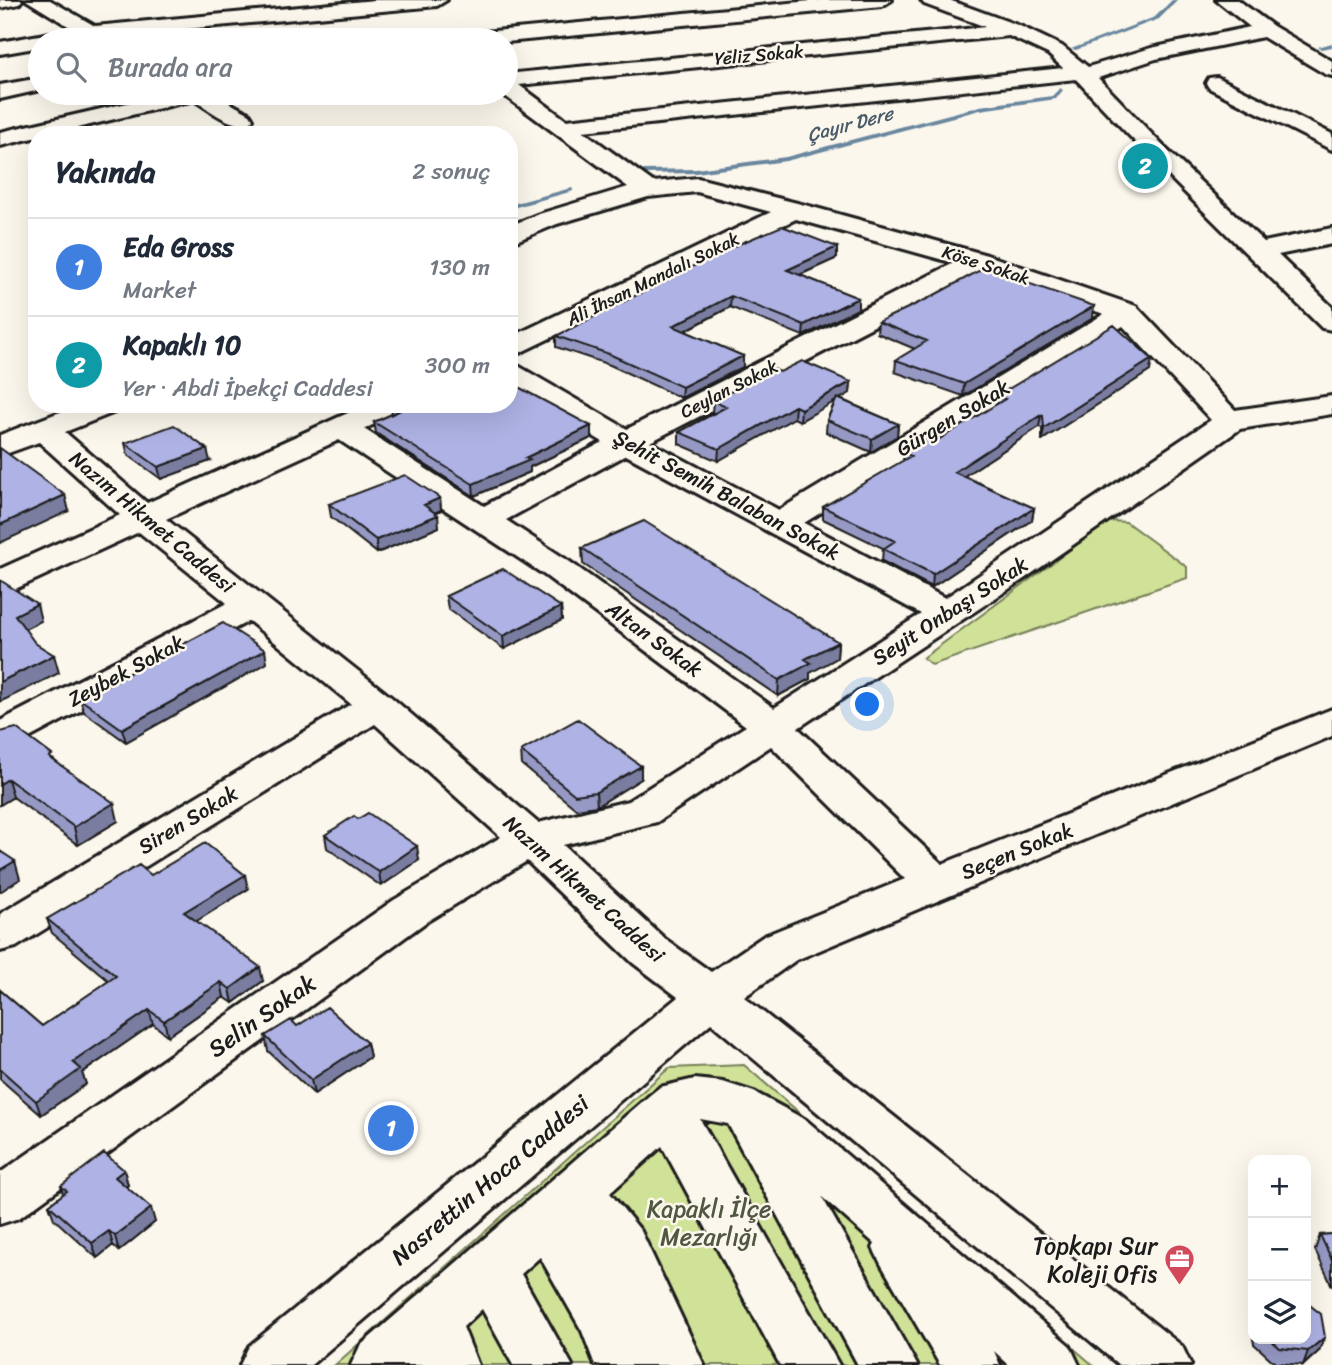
<!DOCTYPE html>
<html lang="tr">
<meta charset="utf-8">
<style>
:root{--surface:#fff;--page:#f6f6f7;--text:#1f2937;--muted:#747a83;--line:#e0e1e3;--accent:#d1495b}
body{margin:0;font-family:Sriracha,sans-serif;background:var(--page);color:var(--text)}
.controls{position:absolute;right:21px;bottom:21px;display:grid;overflow:hidden;border-radius:14px;box-shadow:0 7px 28px #0002}
.controls button{width:63px;height:63px;display:grid;place-items:center;padding:0;border:0;border-bottom:2px solid var(--line);background:var(--surface);color:var(--text);font:35px sans-serif}
.you{position:absolute;left:868px;top:705px;width:24px;height:24px;margin:-18px;border:5px solid #fff;border-radius:50%;background:#1a73e8;box-shadow:0 0 0 10px #1a73e833}
.badge{display:grid;place-items:center;width:46px;height:46px;border-radius:50%;background:var(--accent);color:#fff;font-size:23px;font-weight:700}
.pin{position:absolute;translate:-50% -50%;border:4px solid #fff;box-shadow:0 2px 7px #0006}
.list{margin:0;padding:0;list-style:none}
h2{display:flex;justify-content:space-between;align-items:center;height:91px;margin:0;padding:0 28px;font-size:30px}
h2 small{font-size:23px;font-weight:400;color:var(--muted)}
.list li{display:grid;grid-template-columns:46px 1fr auto;gap:21px;align-items:center;box-sizing:border-box;height:98px;padding:0 28px;border-top:2px solid var(--line)}
.list b{display:block;font-size:26px;white-space:nowrap}
.list p{margin:0;font-size:23px;white-space:nowrap;color:var(--muted)}
.list em{font-size:23px;font-style:normal;color:var(--muted)}
.icon{flex:none;width:38px;height:38px;fill:none;stroke:currentColor;stroke-width:2;stroke-linecap:round;stroke-linejoin:round}
.map{position:relative;flex:none;width:1332px;height:1365px;overflow:hidden}
.search{position:absolute;background:var(--surface);box-shadow:0 7px 28px #0002;left:28px;top:28px;width:490px;height:77px;display:flex;align-items:center;gap:18px;box-sizing:border-box;padding:0 24px;border-radius:38px;color:var(--muted);font-size:26px}
.panel{position:absolute;background:var(--surface);box-shadow:0 7px 28px #0002;left:28px;top:126px;width:490px;height:287px;border-radius:28px}
.map>svg:first-child{display:block}
.green{fill:#d0e297;stroke:#767f5a;stroke-width:2}
.lines{fill:none;stroke-linecap:round;stroke-linejoin:round}
.stream{fill:#69869f;fill-rule:evenodd}
.minor-casing{stroke:#1c1c1c;stroke-width:6}
.minor{fill:#fbf7ec;fill-rule:evenodd}
.wall{fill:#9699c4;stroke:#1c1c1c;stroke-width:2}
.shaded-wall{fill:#7a7da0;stroke:#1c1c1c;stroke-width:2}
.building{fill:#aeb2e4;stroke:#1c1c1c;stroke-width:2}
.labels{text-anchor:middle;dominant-baseline:central;stroke-width:5;stroke-linejoin:round;paint-order:stroke}
.far-street-label{font-size:18px;fill:#1c1c1c;stroke:#fbf7ec}
.far-water-label{font-size:19px;font-style:italic;fill:#495a69;stroke:#fbf7ec}
.street-label{font-size:21px;fill:#1c1c1c;stroke:#fbf7ec}
.near-street-label{font-size:24px;fill:#1c1c1c;stroke:#fbf7ec}
.near-park-label{font-size:24px;fill:#525741;stroke:#fbf7ec}
.near-poi-label{font-size:24px;fill:#1c1c1c;stroke:#fbf7ec;text-anchor:end}
</style>
<div class="map">
<svg width="1332" height="1365" viewBox="0 0 1332 1365">
<rect width="100%" height="100%" fill="#fbf7ec"/>
<filter id="ink" filterUnits="userSpaceOnUse"><feTurbulence type="fractalNoise" baseFrequency=".0143" numOctaves="2"/><feDisplacementMap in="SourceGraphic" scale="14" xChannelSelector="R" yChannelSelector="G"/><feConvolveMatrix kernelMatrix="1 2 1 2 8 2 1 2 1" color-interpolation-filters="sRGB"/></filter>
<g filter="url(#ink)">
<path class="green" d="M1109 521 1126 522 1187 567V578L932 665 923 658Z
M744 1065 1093 1365H335L669 1068Z"/>
<g class="lines">
<path class="stream" d="M1172 0H1178L1159 19 1076 50 1071 49 1155 17Z
M1332 43V47L1321 49 1318 47Z
M1060 88 1063 90 1056 99 980 110 786 161 696 173 644 174 641 172 644 170 696 169 786 157 980 106 1052 96Z
M571 188 573 189V191L509 209V205Z"/>
<defs>
<path id="minor" d="M0 0H22L19 4 0 8Z
M26 0H50L95 26 375 0H447L437 6 109 36 106 40H40V47L0 54V42L73 29Z
M821 0H892L882 6 506 42 452 40 455 36 462 34Z
M921 0H949L1020 26 1062 46 1088 67 1151 48 1250 27 1216 0H1238L1273 26 1332 61V76L1325 74 1263 37 1156 59 1098 78 1167 150 1264 242 1332 228V244L1278 255 1332 307V330L1322 328C1239 246 1155 165 1076 79L583 131 653 182 698 178 805 205 987 255 1136 306 1235 410 1332 396V414L1240 429 1021 581 798 728 942 864 1332 709V736L796 960 744 997 1182 1346 1191 1365H1119L711 1023 311 1365H240L249 1346 678 997 633 963 527 861 426 922 19 1218 0 1224V1173L394 900 501 837 375 724 16 947 0 951V914L351 704 249 621 14 746 0 750V721L227 603 139 532 13 590 0 593V569L120 515 39 442 0 456V435L81 404H124L120 410 65 432 147 503 368 404H409L405 410 364 429 484 506 603 442 509 386V364L520 367 627 429 954 263 796 219 509 358V338L771 212 697 192 648 197 557 224 509 244V226L539 214 628 187 501 93H506V74L986 27 924 4ZM1009 36 1048 54 1063 68 566 120 519 85ZM980 271 1104 314 779 510 650 442ZM1123 326 1211 420 945 598 804 523ZM339 440 546 576 746 726 628 801 538 823 391 697 166 519ZM626 455 921 614 774 708 570 562 506 520ZM771 746 905 879 764 936 711 972 665 939 563 845 657 822Z
M1217 77 1332 134V150L1209 88 1206 83 1209 78Z
M40 78V90L0 99V85Z
M171 93H212L250 114 253 119 250 124C231 128 210 110 194 100L48 135H37V137L0 146V132Z
M695 1079 723 1082 754 1092 806 1120 1070 1346 1079 1365H1009L994 1351 1000 1365H940L881 1264 873 1248 875 1244 822 1197 917 1365H858L728 1124 700 1119 839 1365H780L662 1146 610 1193 641 1231 704 1365H595L582 1331 540 1257 521 1274 572 1365H513L482 1309 463 1327 478 1365H351L360 1346 650 1095 660 1087Z"/>
</defs>
<use href="#minor" class="minor-casing"/>
<use href="#minor" class="minor"/>
</g>
<path class="wall" d="M837 247V258L800 275 858 298V309L803 336 730 307 685 331 743 356V367L681 398 610 365 556 347V336Z
M1093 318 963 396 895 372 896 360 915 349 877 333 878 322Z
M1150 371 1042 440V428L1039 427 964 476 1034 508 1032 520 932 587 882 561 883 548 823 519V507L903 461 904 453 938 440 996 405 997 396Z
M780 372 851 382 850 393 840 399 898 424 897 436 871 452 826 432 827 420 835 401 800 421 794 418 718 461 679 444V432L714 413H712L713 401Z
M391 407 591 426V438L530 467V472L474 496 376 433 374 422 392 414Z
M125 443 210 461 161 479 128 455Z
M440 498 441 510 436 513 439 527 377 553 331 517 329 504Z
M582 548 838 642 837 658 810 673V679L778 696 583 564Z
M446 596 561 607 562 620 504 649 448 609Z
M267 663 126 742 84 712 80 699Z
M0 732 54 760 118 821 78 845 13 797 0 805Z
M521 751 641 779 597 806 576 809 522 765Z
M358 819 419 860 381 886 327 848 325 835Z
M151 875 248 889 196 921 263 981 233 1003 224 997 168 1036 153 1024 82 1073 86 1084 41 1115 0 1079V990L42 1026 109 981 52 933 47 919Z
M297 1026 367 1043 370 1057 314 1094 268 1051 265 1036Z
M124 1170 128 1185 126 1186 155 1222 119 1251 113 1245 97 1258 54 1219 49 1205 63 1194 61 1186Z
M1332 1234V1286L1315 1250 1320 1235Z
M1253 1314V1337L1251 1321Z
M1253 1339H1306L1319 1351 1304 1365 1275 1363 1254 1344Z"/>
<path class="shaded-wall" d="M837 247V258L786 281 787 270Z
M731 296 730 307 673 337V326Z
M858 298V309L803 336 804 325Z
M1094 306 1093 318 963 396 964 384Z
M743 356V367L681 398 682 387Z
M1152 359 1150 371 1042 440 1044 428Z
M851 382 850 393 800 421 801 409Z
M795 406 794 418 718 461 719 449Z
M1041 415 1039 427 952 484 954 472Z
M898 424 897 436 871 452 872 439Z
M591 426V438L530 467V472L474 496 473 484 525 458Z
M207 449 210 461 161 479 158 467Z
M65 495 69 511 0 543V525Z
M440 498 441 510 425 517 424 505Z
M1034 508 1032 520 932 587 933 574Z
M438 515 439 527 377 553 376 540Z
M37 604 41 621 19 632 15 615Z
M561 607 562 620 504 649 503 636Z
M838 642 837 658 810 673V679L778 696 779 680 805 659Z
M265 650 267 663 126 742 122 729Z
M54 655 59 673 0 702V682Z
M641 766V779L597 806 596 792Z
M8 779 13 797 0 805V784Z
M114 803 118 821 78 845 74 827Z
M417 846 419 860 381 886 379 872Z
M15 861 20 879 0 892V870Z
M245 875 248 889 187 927 184 912Z
M260 967 263 981 233 1003 230 989Z
M221 982 224 997 168 1036 164 1021Z
M149 1010 153 1024 82 1073 86 1084 41 1115 36 1101 73 1062Z
M367 1043 370 1057 314 1094 311 1080Z
M124 1170 128 1185 119 1192 115 1177Z
M151 1208 155 1222 119 1251 115 1236Z
M109 1231 113 1245 97 1258 92 1243Z
M1325 1337 1319 1351 1303 1365 1308 1351Z"/>
<path class="building" d="M782 226 837 247 787 270 858 298 804 325 731 296 673 326 743 356 682 387 609 354 556 336 727 249Z
M984 268 1094 306 964 384 896 360 927 341 878 322 929 298Z
M1114 325 1152 359 1044 428 1043 416 1041 415 954 472 1034 508 933 574 883 549 895 541 823 507 911 456 904 453 930 437 938 440 1005 399 997 396Z
M802 361 851 382 801 409 795 406 719 449 679 432 726 407 713 401 774 369 780 372Z
M509 382 591 426 525 458 530 460 473 484 374 422 399 411 391 407 397 404H509Z
M837 398 898 424 872 439 827 420Z
M174 425 207 449 158 467 125 443Z
M0 448 65 495 0 525Z
M405 475 440 498 424 505 438 515 376 540 329 504Z
M644 521 838 642 805 659 811 663 779 680 582 548Z
M503 569 561 607 503 636 446 596Z
M0 580 37 604 15 615 35 643 54 655 0 682Z
M223 623 265 650 122 729 80 699Z
M578 719 641 766 596 792 575 795 521 751Z
M16 728 52 755 49 757 114 803 74 827 8 779 0 784V732Z
M368 813 417 846 379 872 325 835 354 816 358 819Z
M205 843 245 875 184 912 260 967 230 989 221 982 164 1021 149 1010 73 1062 81 1069 36 1101 0 1069V990L42 1026 116 976 47 919 139 865 151 875Z
M0 851 15 861 0 870Z
M327 1007 367 1043 311 1080 265 1036 291 1020 297 1026Z
M104 1153 124 1170 115 1177 151 1208 115 1236 109 1231 92 1243 49 1205 67 1191 61 1186Z
M1332 1234V1260L1320 1235Z
M1306 1302 1321 1314 1325 1337 1308 1351 1280 1348 1270 1339H1306Z"/>
</g>
<defs>
<symbol id="office-pin" viewBox="-11 -11 22 30"><path d="M0 17L-7.5 6A9.5 9.5 0 1 1 7.5 6Z" fill="#d1495b" stroke="#fbf7ec"/><path d="M-6-3h4V-5.5h4V-3h4V5H-6ZM-1-4.5V-3h2v-1.5ZM-6 0V1H6V0Z" fill="#fff"/></symbol>
</defs>
<g fill-rule="evenodd">
<use href="#office-pin" x="1162" y="1242" width="35" height="47"/>
</g>
<g class="labels">
<g class="far-street-label">
<text transform="translate(759 55) rotate(-5)">Yeliz Sokak</text>
<text transform="translate(986 265) rotate(18)">Köse Sokak</text>
<text transform="translate(653 279) rotate(-26)">Ali İhsan Mandalı Sokak</text>
<text transform="translate(729 389) rotate(-27)">Ceylan Sokak</text>
</g>
<g class="far-water-label">
<text transform="translate(850 124) rotate(-15)">Çayır Dere</text>
</g>
<g class="street-label">
<text transform="translate(953 418) rotate(-31)">Gürgen Sokak</text>
<text transform="translate(727 495) rotate(28)">Şehit Semih Balaban Sokak</text>
<text transform="translate(152 522) rotate(40)">Nazım Hikmet Caddesi</text>
<text transform="translate(950 611) rotate(-33)">Seyit Onbaşı Sokak</text>
<text transform="translate(654 639) rotate(36)">Altan Sokak</text>
<text transform="translate(126 671) rotate(-28)">Zeybek Sokak</text>
<text transform="translate(188 820) rotate(-31)">Siren Sokak</text>
<text transform="translate(1017 851) rotate(-22)">Seçen Sokak</text>
<text transform="translate(584 889) rotate(42)">Nazım Hikmet Caddesi</text>
</g>
<g class="near-street-label">
<text transform="translate(262 1016) rotate(-35)">Selin Sokak</text>
<text transform="translate(490 1180) rotate(-40)">Nasrettin Hoca Caddesi</text>
</g>
<g class="near-park-label">
<text x="709" y="1209">Kapaklı İlçe<tspan x="709" dy="28">Mezarlığı</tspan></text>
</g>
<g class="near-poi-label">
<text x="1157" y="1246">Topkapı Sur<tspan x="1157" dy="28">Koleji Ofis</tspan></text>
</g>
</g>
</svg>
<div class="controls">
<button>+</button>
<button>−</button>
<button><svg class="icon" aria-label="layers" viewBox="0 0 24 24"><path d="M12 4l9 5-9 5-9-5zM3 14l9 5 9-5"/></svg></button>
</div>
<div class="you"></div>
<div class="pin badge" style="left:391px;top:1128px;background:#3f7fe0">1</div>
<div class="pin badge" style="left:1145px;top:166px;background:#0f9aa8">2</div>
<div class="search"><svg class="icon" aria-label="search" viewBox="0 0 24 24"><circle cx="10" cy="10" r="6"/><path d="M15 15l6 6"/></svg>Burada ara</div>
<section class="panel">
<h2>Yakında<small>2 sonuç</small></h2>
<ul class="list">
<li><span class="badge" style="background:#3f7fe0">1</span><div><b>Eda Gross</b><p>Market</p></div><em>130 m</em></li>
<li><span class="badge" style="background:#0f9aa8">2</span><div><b>Kapaklı 10</b><p>Yer · Abdi İpekçi Caddesi</p></div><em>300 m</em></li>
</ul>
</section>
</div>
